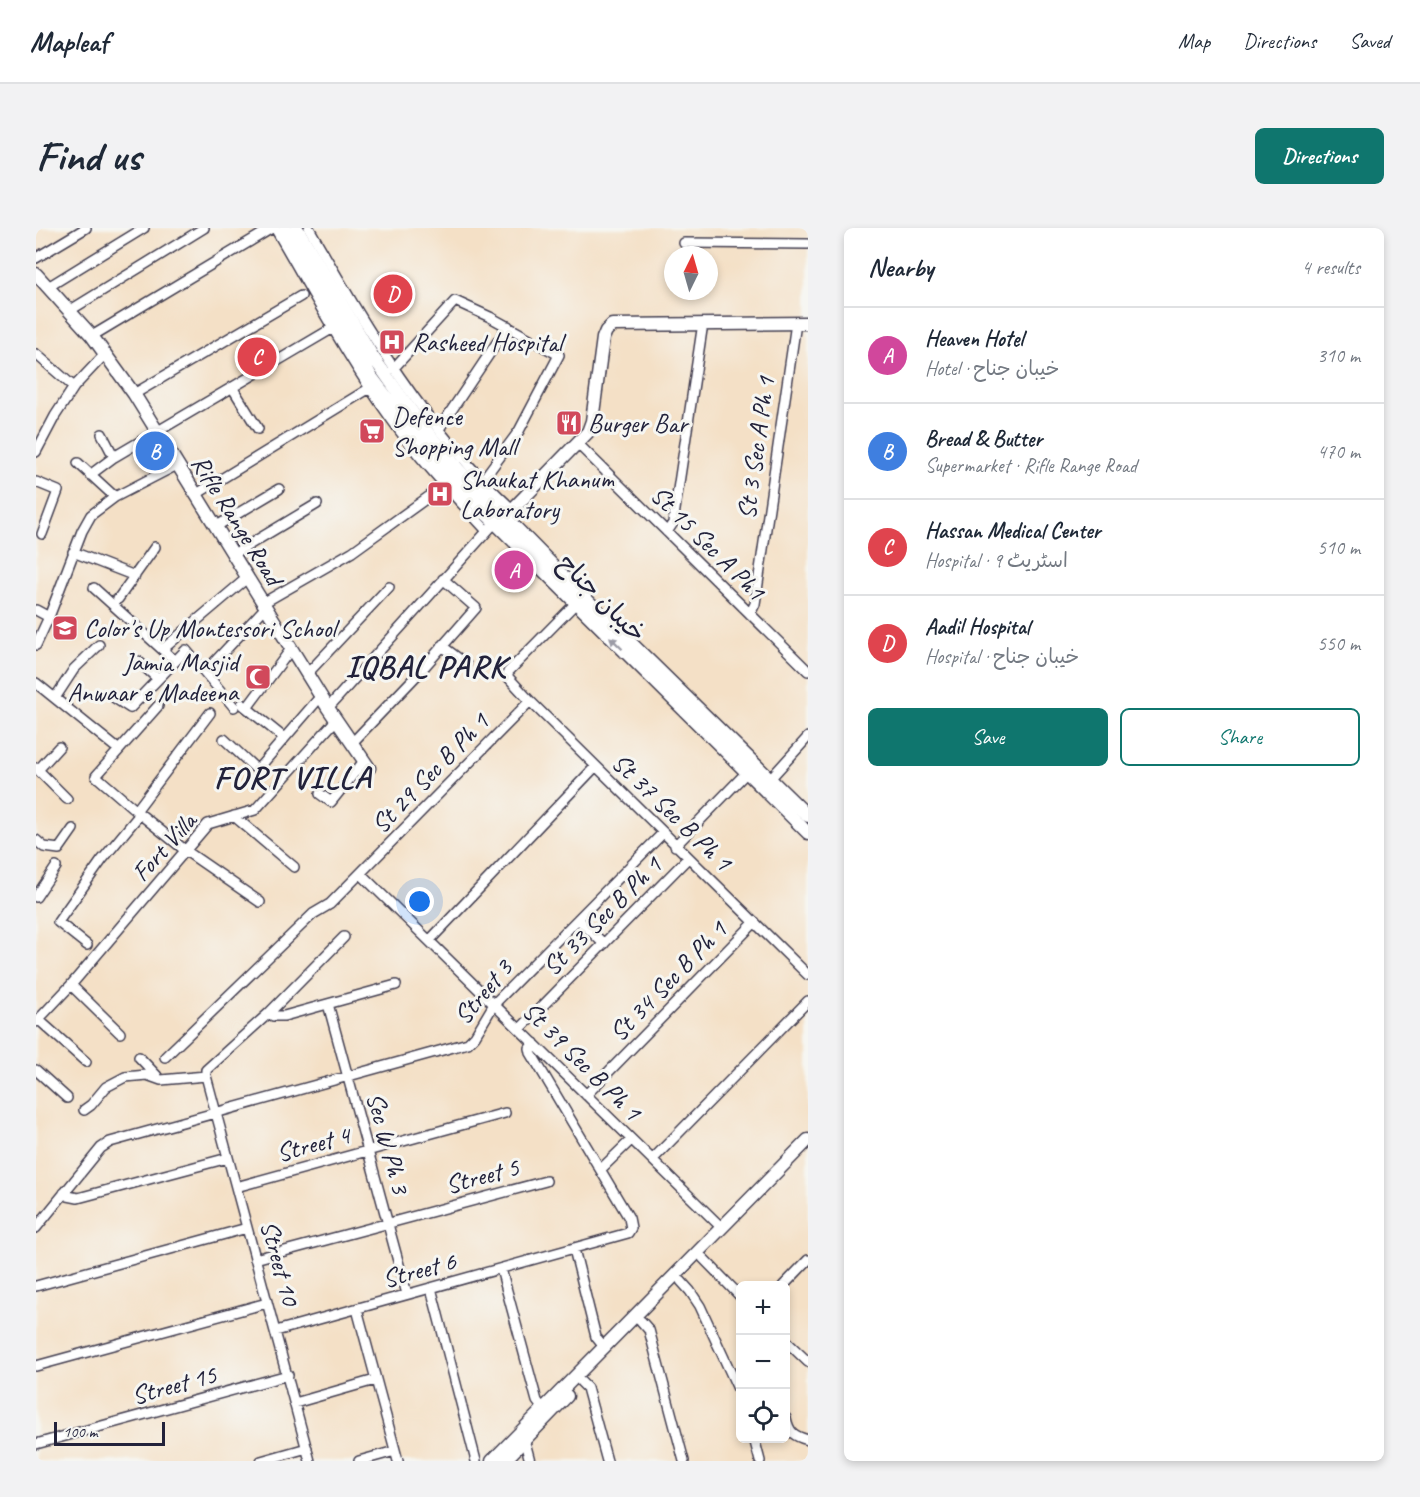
<!DOCTYPE html>
<meta charset="utf-8">
<style>
:root{--surface:#fff;--page:#f2f2f3;--text:#1f2937;--muted:#747a83;--line:#e0e1e3;--accent:#0f766e}
body{margin:0;font-family:Caveat,"Playpen Sans Arabic",sans-serif;background:var(--page);color:var(--text)}
.controls{position:absolute;right:18px;bottom:18px;display:grid;overflow:hidden;border-radius:9px;box-shadow:0 3px 9px #0003}
.controls button{width:54px;height:54px;display:grid;place-items:center;padding:0;border:0;border-bottom:2px solid var(--line);background:var(--surface);color:var(--text);font:30px sans-serif}
.compass{position:absolute;left:628px;top:18px;width:54px;height:54px;border-radius:50%;background:var(--surface);box-shadow:0 3px 9px #0003;rotate:5deg}
.scale{position:absolute;left:18px;bottom:15px;width:111px;box-sizing:border-box;padding-left:6px;border:3px solid #22223b;border-top:0;font-size:16px;line-height:21px;white-space:nowrap;color:#22223b;-webkit-text-stroke:4px #f6f6f2;paint-order:stroke}
.you{position:absolute;left:384px;top:674px;width:21px;height:21px;margin:-15px;border:4px solid #fff;border-radius:50%;background:#1a73e8;box-shadow:0 0 0 9px #1a73e833}
.badge{display:grid;place-items:center;width:39px;height:39px;border-radius:50%;background:var(--accent);color:#fff;font-size:20px;font-weight:700}
.pin{position:absolute;translate:-50% -50%;border:3px solid #fff;box-shadow:0 2px 6px #0006}
.list{margin:0;padding:0;list-style:none}
h2{display:flex;justify-content:space-between;align-items:center;height:78px;margin:0;padding:0 24px;font-size:26px}
h2 small{font-size:20px;font-weight:400;color:var(--muted)}
.list li{display:grid;grid-template-columns:39px 1fr auto;gap:18px;align-items:center;box-sizing:border-box;height:96px;padding:0 24px;border-top:2px solid var(--line)}
.list b{display:block;font-size:22px;white-space:nowrap}
.list p{margin:0;font-size:20px;white-space:nowrap;color:var(--muted)}
.list em{font-size:20px;font-style:normal;color:var(--muted)}
.actions{display:flex;gap:12px;padding:18px 24px}
.actions a{flex:1;padding:14px 0;border:2px solid var(--accent);border-radius:9px;text-align:center;font-size:21px;color:var(--accent)}
.actions .main{background:var(--accent);color:#fff}
.icon{flex:none;width:33px;height:33px;fill:none;stroke:currentColor;stroke-width:2;stroke-linecap:round;stroke-linejoin:round}
.map{position:relative;flex:none;width:772px;height:1233px;overflow:hidden;border-radius:9px}
header{display:flex;align-items:center;gap:36px;box-sizing:border-box;height:84px;padding:0 30px;background:var(--surface);border-bottom:2px solid var(--line)}
header strong{font-size:28px}
nav{display:flex;gap:33px;margin-inline-start:auto;font-size:21px}
.intro{display:flex;align-items:center;justify-content:space-between;box-sizing:border-box;height:144px;padding:0 36px}
h1{margin:0;font-size:42px}
.button{padding:15px 27px;border-radius:9px;background:var(--accent);color:#fff;font-size:21px;font-weight:700}
main{display:flex;gap:36px;padding:0 36px}
aside{flex:1;background:var(--surface);border-radius:9px;box-shadow:0 3px 9px #0003}
.map>svg:first-child{display:block}
.lines{fill:none;stroke-linecap:round;stroke-linejoin:round}
.street-casing{stroke:#423e50;stroke-width:12}
.secondary-casing{stroke:#423e50;stroke-width:15}
.street{stroke:#fff;stroke-width:9}
.secondary{stroke:#fff;stroke-width:12}
.oneway{fill:#9c9ca7}
.labels{text-anchor:middle;dominant-baseline:central;stroke-width:6;stroke-linejoin:round;paint-order:stroke}
.poi-label{font-size:26px;fill:#22223b;stroke:#f6f6f2;text-anchor:start}
.street-label{font-size:26px;fill:#22223b;stroke:#f6f6f2}
.district-label{font-size:32px;font-weight:bold;letter-spacing:1.5px;fill:#22223b;stroke:#f6f6f2}
</style>
<header>
<strong>Mapleaf</strong>
<nav><a>Map</a><a>Directions</a><a>Saved</a></nav>
</header>
<div class="intro"><h1>Find us</h1><a class="button">Directions</a></div>
<main>
<div class="map">
<svg width="772" height="1233" viewBox="0 0 772 1233">
<rect width="100%" height="100%" fill="#f6f6f2"/>
<filter id="ink" filterUnits="userSpaceOnUse"><feTurbulence type="fractalNoise" baseFrequency=".0167" numOctaves="2"/><feDisplacementMap in="SourceGraphic" scale="12" xChannelSelector="R" yChannelSelector="G"/><feConvolveMatrix kernelMatrix="1 2 1 2 8 2 1 2 1" color-interpolation-filters="sRGB"/></filter>
<filter id="wash" filterUnits="userSpaceOnUse"><feTurbulence type="fractalNoise" baseFrequency=".008" numOctaves="4" result="noise"/><feDisplacementMap in="SourceGraphic" scale="24" xChannelSelector="R" yChannelSelector="G"/><feGaussianBlur stdDeviation="1.35" result="paint"/><feColorMatrix in="noise" values="0 0 0 0 0 0 0 0 0 0 0 0 0 0 0 0 0 1.4 0 .05"/><feComposite in="paint" operator="in"/></filter>
<g filter="url(#wash)">
<rect width="100%" height="100%" fill="#f4e0c6"/>
</g>
<g filter="url(#ink)">
<g class="lines">
<defs>
<path id="street" d="M239 0C277 65 312 131 356 192 384 232 418 267 451 303
M273 0C332 103 388 200 476 281
M648 15 772 16
M0 30 50 0
M12 59 108 0
M33 83 168 0
M56 108 236 0
M0 126 38 159
M357 141 419 73 454 89 523 127 483 203 446 253
M196 159 222 201
M98 166 265 68
M403 201 472 98
M66 206 78 229
M542 216 772 443
M0 224 19 188 38 159 70 125
M42 235 79 269
M54 247 78 229 297 100
M0 254 22 263 6 306
M159 267 334 160
M179 299 243 261
M631 304 637 295 667 95
M37 324 99 348
M196 327 281 276
M58 360 139 433
M82 371 119 319
M227 375 316 324 409 257
M539 376 472 444V449L494 473 772 747
M0 382 13 389
M714 386 719 376 760 95
M0 417 13 389 46 303 55 287 79 269 141 237
M406 418 430 436
M127 421 211 350
M102 433 122 451
M169 444 229 380
M271 446 353 359
M0 455 83 522 60 548 104 586 150 623 224 674
M74 467 94 480 150 422 198 479
M19 470 38 441 63 417
M206 476 248 510
M211 480 255 421
M292 480 455 299
M188 511 221 542 285 468
M316 515 382 446 440 380 407 351
M83 522 122 478
M0 540 31 571
M2 542 23 519
M733 552 772 509
M284 566 295 574 328 533
M100 583 174 485
M198 588 258 639
M0 612 8 619 23 621 37 601
M639 618 711 544
M325 646 686 1000
M0 669 20 639
M542 691 568 716
M394 712 560 538
M51 717 22 694 66 632 104 586
M35 757 84 805
M292 776 371 1066
M233 785 237 788H248L360 757
M3 792 50 834
M0 794 35 757 172 596 219 582 300 492
M484 801 652 630
M103 829 121 848
M129 829 277 686 294 676 494 473
M0 842 31 870
M170 848 274 1233
M170 848V842L233 785 308 709
M550 867 719 694
M48 882 55 877 70 859 89 849 111 847 125 852 170 848
M617 931 772 773
M565 941 595 912
M200 959 469 885
M28 965 32 968 42 970 192 930
M0 1000 65 920 74 914 432 815 439 808 458 776 627 605
M538 1021 560 1109 569 1120
M667 1030 704 1068
M219 1031 510 953
M465 1041 501 1173 507 1181
M645 1053 654 1063 664 1078 704 1165
M0 1058 211 1000
M747 1058 772 1032
M395 1060 440 1233
M321 1081 362 1233
M605 1093 613 1102 648 1233
M240 1103 592 1005 595 1000 593 990 495 825 494 820 498 815
M750 1113 772 1134
M0 1138 231 1075
M545 1154 551 1160 571 1233
M259 1175 339 1152
M750 1190C753 1205 758 1208 772 1212
M718 1210 724 1233
M486 1215 490 1218 494 1233
M0 1216 252 1147
M225 1233 271 1220
M323 1233 359 1223"/>
<path id="secondary" d="M249 0 335 148 389 220 420 256 772 605
M261 0 337 129 384 195 423 242 549 370 772 588
M0 46 56 108 98 166 292 480 333 540
M469 289 552 204 556 193 567 110 570 103 576 97 772 95
M456 1233 772 912
M468 1233 531 1168"/>
</defs>
<use href="#street" class="street-casing"/>
<use href="#secondary" class="secondary-casing"/>
<use href="#street" class="street"/>
<use href="#secondary" class="secondary"/>
</g>
<defs><path id="oneway-solid" d="M-6-.8H1V-3.2L6.5 0L1 3.2V.8H-6Z" transform="scale(1.5)"/></defs>
<use class="oneway" href="#oneway-solid" transform="translate(580 415) rotate(-136)"/>
</g>
<defs>
<symbol id="hospital-square" viewBox="-11 -11 22 22"><rect x="-9" y="-9" width="18" height="18" rx="4" fill="#d1495b" stroke="#f6f6f2"/><path d="M-5-5h3v3.5h4V-5h3V5h-3V1.5h-4V5h-3Z" fill="#fff"/></symbol>
<symbol id="restaurant-square" viewBox="-11 -11 22 22"><rect x="-9" y="-9" width="18" height="18" rx="4" fill="#d1495b" stroke="#f6f6f2"/><path d="M-5-6h1v4h1v-4h1v4h1v-4h1v5L-1.5 .5V6h-2V.5L-5-1ZM5-6V6H3V1.5H1.5Q1.5-4 5-6Z" fill="#fff"/></symbol>
<symbol id="supermarket-square" viewBox="-11 -11 22 22"><rect x="-9" y="-9" width="18" height="18" rx="4" fill="#d1495b" stroke="#f6f6f2"/><path d="M-6-5.5h2.5l.6 2H6L4.5 2H-2.5L-4.4-4H-6ZM-1.5 3.2a1.3 1.3 0 1 0 .1 0ZM3 3.2a1.3 1.3 0 1 0 .1 0Z" fill="#fff"/></symbol>
<symbol id="school-square" viewBox="-11 -11 22 22"><rect x="-9" y="-9" width="18" height="18" rx="4" fill="#d1495b" stroke="#f6f6f2"/><path d="M0-5L7-2L0 1L-7-2ZM-4 1L0 2.5L4 1V4Q0 6-4 4Z" fill="#fff"/></symbol>
<symbol id="mosque-square" viewBox="-11 -11 22 22"><rect x="-9" y="-9" width="18" height="18" rx="4" fill="#d1495b" stroke="#f6f6f2"/><path d="M3.5-4.9A6 6 0 1 0 3.5 4.9A5 5 0 1 1 3.5-4.9Z" fill="#fff"/></symbol>
</defs>
<g fill-rule="evenodd">
<use href="#hospital-square" x="341" y="99" width="30" height="30"/>
<use href="#restaurant-square" x="518" y="180" width="30" height="30"/>
<use href="#supermarket-square" x="321" y="188" width="30" height="30"/>
<use href="#hospital-square" x="389" y="251" width="30" height="30"/>
<use href="#school-square" x="14" y="385" width="30" height="30"/>
<use href="#mosque-square" x="207" y="434" width="30" height="30"/>
</g>
<g class="labels">
<g class="poi-label">
<text x="376" y="114">Rasheed Hospital</text>
<text x="356" y="188">Defence<tspan x="356" dy="30">Shopping Mall</tspan></text>
<text x="552" y="195">Burger Bar</text>
<text x="424" y="251">Shaukat Khanum<tspan x="424" dy="30">Laboratory</tspan></text>
<text x="48" y="400">Color's Up Montessori School</text>
<text x="202" y="434" text-anchor="end">Jamia Masjid<tspan x="202" dy="30">Anwaar e Madeena</tspan></text>
</g>
<g class="street-label">
<text transform="translate(720 220) rotate(-82)">St 3 Sec A Ph 1</text>
<text transform="translate(201 292) rotate(58)">Rifle Range Road</text>
<text transform="translate(672 315) rotate(45)">St 15 Sec A Ph1</text>
<text transform="translate(566 370) rotate(45)">خیبان جناح</text>
<text transform="translate(394 545) rotate(-46)">St 29 Sec B Ph 1</text>
<text transform="translate(636 584) rotate(44)">St 37 Sec B Ph 1</text>
<text transform="translate(128 619) rotate(-48)">Fort Villa</text>
<text transform="translate(566 688) rotate(-45)">St 33 Sec B Ph 1</text>
<text transform="translate(632 753) rotate(-46)">St 34 Sec B Ph 1</text>
<text transform="translate(447 764) rotate(-50)">Street 3</text>
<text transform="translate(546 833) rotate(45)">St 39 Sec B Ph 1</text>
<text transform="translate(352 915) rotate(75)">Sec W Ph 3</text>
<text transform="translate(277 916) rotate(-15)">Street 4</text>
<text transform="translate(446 948) rotate(-15)">Street 5</text>
<text transform="translate(244 1035) rotate(75)">Street 10</text>
<text transform="translate(383 1042) rotate(-15)">Street 6</text>
<text transform="translate(138 1157) rotate(-15)">Street 15</text>
</g>
<g class="district-label">
<text x="390" y="438">IQBAL PARK</text>
<text x="257" y="549">FORT VILLA</text>
</g>
</g>
</svg>
<div class="controls">
<button>+</button>
<button>−</button>
<button><svg class="icon" aria-label="locate" viewBox="0 0 24 24"><circle cx="12" cy="12" r="6"/><path d="M12 2v4M12 18v4M2 12h4M18 12h4"/></svg></button>
</div>
<svg class="compass" viewBox="-18 -18 36 36"><path d="M0-13l5 13h-10z" fill="#e53935"/><path d="M0 13l5-13h-10z" fill="#747a83"/></svg>
<div class="scale">100 m</div>
<div class="you"></div>
<div class="pin badge" style="left:478px;top:342px;background:#d1479c">A</div>
<div class="pin badge" style="left:119px;top:223px;background:#3f7fe0">B</div>
<div class="pin badge" style="left:221px;top:129px;background:#e0444e">C</div>
<div class="pin badge" style="left:357px;top:66px;background:#e0444e">D</div>
</div>
<aside>
<h2>Nearby<small>4 results</small></h2>
<ul class="list">
<li><span class="badge" style="background:#d1479c">A</span><div><b>Heaven Hotel</b><p>Hotel · خیبان جناح</p></div><em>310 m</em></li>
<li><span class="badge" style="background:#3f7fe0">B</span><div><b>Bread &amp; Butter</b><p>Supermarket · Rifle Range Road</p></div><em>470 m</em></li>
<li><span class="badge" style="background:#e0444e">C</span><div><b>Hassan Medical Center</b><p>Hospital · اسٹریٹ 9</p></div><em>510 m</em></li>
<li><span class="badge" style="background:#e0444e">D</span><div><b>Aadil Hospital</b><p>Hospital · خیبان جناح</p></div><em>550 m</em></li>
</ul>
<div class="actions"><a class="main">Save</a><a>Share</a></div>
</aside>
</main>
